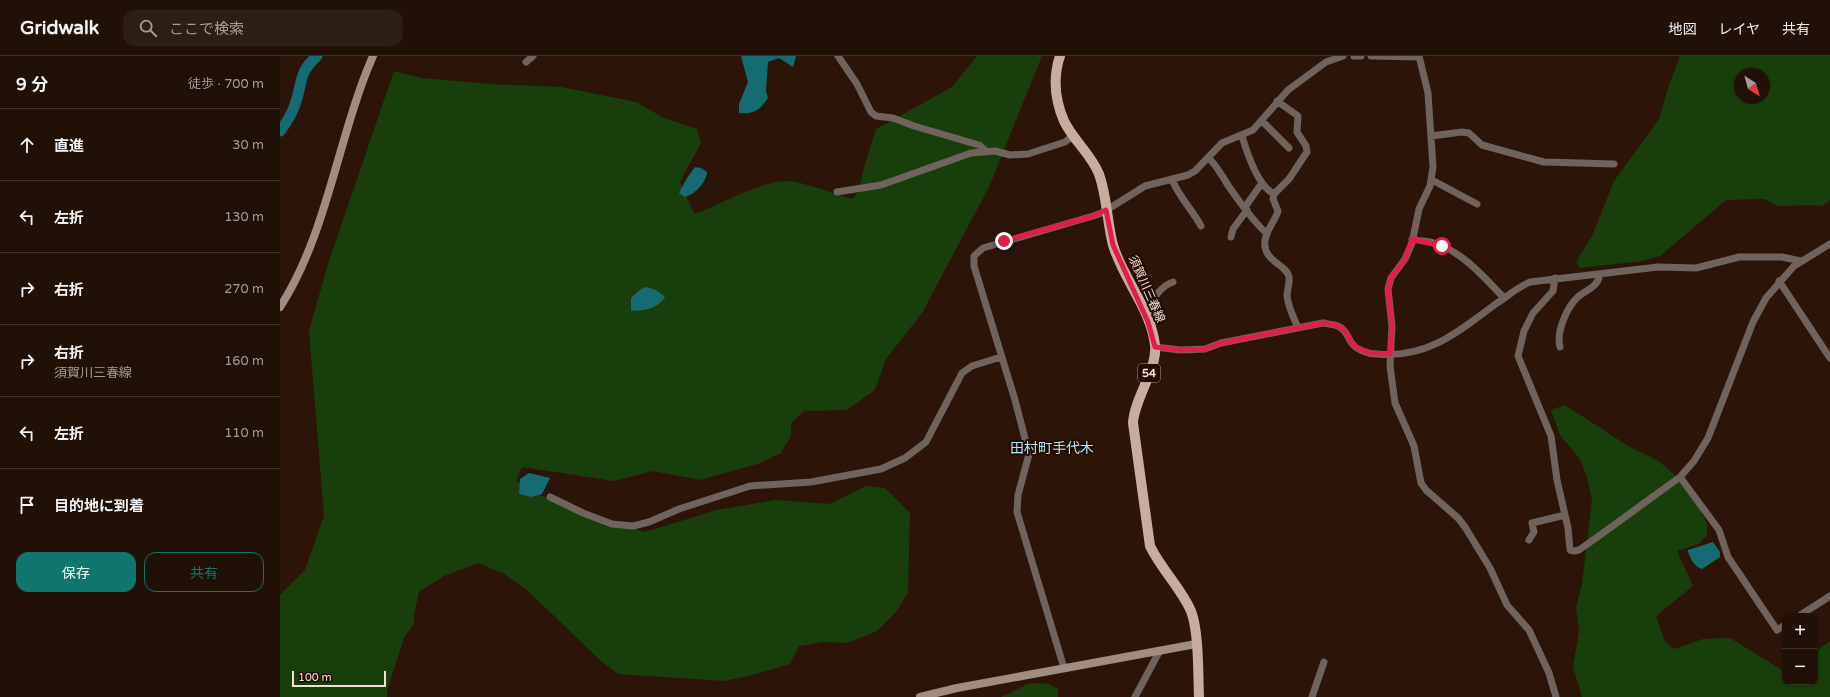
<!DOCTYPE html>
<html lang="ja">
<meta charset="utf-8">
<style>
:root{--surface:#211006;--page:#2d1e14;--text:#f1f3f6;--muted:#a29d9b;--line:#3e3028;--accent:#0f766e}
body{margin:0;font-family:"Varela Round","Noto Sans JP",sans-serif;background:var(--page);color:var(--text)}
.controls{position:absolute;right:12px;bottom:12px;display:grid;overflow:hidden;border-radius:8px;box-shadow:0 1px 3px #0004}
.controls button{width:36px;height:36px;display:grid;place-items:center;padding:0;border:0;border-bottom:1px solid var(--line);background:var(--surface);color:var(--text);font:20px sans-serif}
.compass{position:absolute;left:1454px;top:12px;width:36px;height:36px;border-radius:50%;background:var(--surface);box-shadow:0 1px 3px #0004;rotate:143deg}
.scale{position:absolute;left:12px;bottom:10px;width:94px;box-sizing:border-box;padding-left:4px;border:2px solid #f0e0d7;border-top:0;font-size:11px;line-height:14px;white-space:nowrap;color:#f0e0d7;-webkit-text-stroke:3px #220c02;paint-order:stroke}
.stop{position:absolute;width:12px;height:12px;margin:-9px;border:3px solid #e11d48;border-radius:50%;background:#fff}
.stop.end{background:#e11d48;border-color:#fff;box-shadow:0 1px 4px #0008}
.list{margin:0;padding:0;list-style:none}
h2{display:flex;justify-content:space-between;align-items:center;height:52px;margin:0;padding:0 16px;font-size:17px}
h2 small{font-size:13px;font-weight:400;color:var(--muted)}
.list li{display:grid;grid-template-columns:26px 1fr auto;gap:12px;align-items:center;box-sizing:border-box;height:72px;padding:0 16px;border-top:1px solid var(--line)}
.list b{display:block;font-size:15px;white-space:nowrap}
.list p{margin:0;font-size:13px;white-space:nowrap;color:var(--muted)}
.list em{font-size:13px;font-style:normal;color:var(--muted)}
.actions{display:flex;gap:8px;padding:12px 16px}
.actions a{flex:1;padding:9px 0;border:1px solid var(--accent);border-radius:12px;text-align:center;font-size:14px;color:var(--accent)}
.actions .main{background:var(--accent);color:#fff}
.icon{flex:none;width:22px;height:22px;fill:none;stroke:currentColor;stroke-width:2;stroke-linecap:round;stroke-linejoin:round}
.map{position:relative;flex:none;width:1550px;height:641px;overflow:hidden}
header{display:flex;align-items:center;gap:24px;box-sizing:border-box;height:56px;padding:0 20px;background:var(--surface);border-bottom:1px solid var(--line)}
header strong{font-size:19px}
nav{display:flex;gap:22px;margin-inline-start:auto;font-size:14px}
.search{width:280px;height:36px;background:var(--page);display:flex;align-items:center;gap:10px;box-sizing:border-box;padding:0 14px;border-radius:12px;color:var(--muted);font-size:15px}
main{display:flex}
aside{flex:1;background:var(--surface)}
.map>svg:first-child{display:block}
.green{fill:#183f0b;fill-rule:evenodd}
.water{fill:#146c72}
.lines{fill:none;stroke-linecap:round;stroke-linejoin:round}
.river{stroke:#146c72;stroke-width:11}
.street{stroke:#70635d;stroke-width:7}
.secondary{stroke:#a18c82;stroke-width:8}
.primary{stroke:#c7ac9f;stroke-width:10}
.route{stroke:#e11d48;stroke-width:5}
.labels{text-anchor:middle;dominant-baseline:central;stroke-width:4;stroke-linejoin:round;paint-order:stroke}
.shield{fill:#220c02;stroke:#b2a097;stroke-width:1}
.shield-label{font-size:11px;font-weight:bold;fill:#f0e0d7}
.street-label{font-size:12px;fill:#f0e0d7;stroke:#220c02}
.quarter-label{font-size:14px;fill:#b2e4fa;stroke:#220c02}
</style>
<header>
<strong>Gridwalk</strong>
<div class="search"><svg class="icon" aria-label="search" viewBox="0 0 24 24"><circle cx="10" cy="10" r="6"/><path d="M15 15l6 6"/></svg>ここで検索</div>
<nav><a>地図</a><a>レイヤ</a><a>共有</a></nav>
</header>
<main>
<aside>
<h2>9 分<small>徒歩 · 700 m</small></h2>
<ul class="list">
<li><svg class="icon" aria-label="ahead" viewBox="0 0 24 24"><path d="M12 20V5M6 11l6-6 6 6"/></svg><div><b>直進</b></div><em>30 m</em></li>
<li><svg class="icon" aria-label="left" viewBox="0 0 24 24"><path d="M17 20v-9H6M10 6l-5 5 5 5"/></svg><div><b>左折</b></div><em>130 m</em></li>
<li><svg class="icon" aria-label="right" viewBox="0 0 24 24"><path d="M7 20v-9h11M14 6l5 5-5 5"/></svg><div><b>右折</b></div><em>270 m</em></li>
<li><svg class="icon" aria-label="right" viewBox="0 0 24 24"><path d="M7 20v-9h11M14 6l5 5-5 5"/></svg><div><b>右折</b><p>須賀川三春線</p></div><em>160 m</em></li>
<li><svg class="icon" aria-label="left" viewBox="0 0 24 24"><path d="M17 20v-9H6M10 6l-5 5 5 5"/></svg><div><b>左折</b></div><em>110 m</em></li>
<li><svg class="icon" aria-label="arrive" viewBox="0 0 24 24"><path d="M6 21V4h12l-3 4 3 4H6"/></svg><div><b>目的地に到着</b></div></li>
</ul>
<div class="actions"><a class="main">保存</a><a>共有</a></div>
</aside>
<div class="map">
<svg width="1550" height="641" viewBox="0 0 1550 641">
<rect width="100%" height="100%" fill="#2c1508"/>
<path class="green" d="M697 0H762L709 131 642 257 606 303 595 334 567 354 524 355 511 367V380L501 397 481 407 420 424 373 415 334 425 242 411 236 425 260 439 294 453 365 476 437 454 495 444 549 448 587 430 605 432 630 457 628 536 616 556 597 575 567 587 543 586 519 590 510 608 469 620 443 625 338 618 321 605 246 533 224 518 198 507 164 520 139 536 134 559V568L124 582 107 634V641H0V539L25 514 44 460 29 275 48 208 114 15 142 22 209 28 281 31 356 46 384 62 417 73 421 87 400 126 414 158C445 148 472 127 507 125 517 124 559 139 572 143L579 136 584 111 596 73 672 31Z
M1400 0H1550V144L1542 150 1527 149 1506 150H1497L1484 143 1446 144 1380 200 1362 205 1300 212 1296 206 1312 180 1334 125 1379 63 1389 29ZM1460 18H1484V42H1460Z
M1285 349 1348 390 1377 404 1393 417 1413 438 1427 468V479L1419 488 1397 495 1413 530 1376 560 1385 586 1394 593 1423 583 1450 582 1505 616V626H1535V596L1550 585V641H1302L1293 611 1299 575 1296 551 1302 528 1312 445 1308 424 1300 403 1280 379 1271 354Z
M757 627 769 628 778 633V641H721L748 628Z"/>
<path class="water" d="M461 0H516L513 11 499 2 488 6 486 35 488 42C479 55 474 58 459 57V48L468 26Z
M415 111 421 112 427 116C426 127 415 138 405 141L399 137 407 122Z
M367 231 376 234 385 241C376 254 365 254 351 255V242L361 233Z
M249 417 270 422 262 438 251 441 239 438 240 423Z
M1433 486 1440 496V501L1422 513C1414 511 1411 503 1408 496V494Z"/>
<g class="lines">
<path class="river" d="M0 75C8 65 14 54 17 42 23 21 20 16 37 0"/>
<path class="street" d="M558 0 577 28 591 56 596 60 613 62 634 70 699 89 706 95
M1074 0H1081
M1091 0 1139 1
M1139 0 1148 37 1153 111 1150 130 1139 153 1132 187 1125 203 1111 222 1108 233 1112 270 1110 310 1115 347 1134 390 1141 427 1146 434 1178 462 1185 471 1210 512 1227 549 1249 574 1269 617 1276 641
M246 6 253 0
M997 45 1018 60 1017 76 1026 90 1027 96 1009 123 994 138 993 143 998 155C995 165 987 173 985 184 982 206 1007 208 1009 221 1010 227 1007 234 1007 240 1008 251 1014 262 1018 272
M982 65 1009 92
M962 80C967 97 978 130 994 138
M1151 80 1182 76 1189 77 1202 89 1264 106 1334 108
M928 102C935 107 938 114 943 121 949 132 978 172 987 177
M892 123C898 140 912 153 921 170
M1152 124 1197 148
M557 136 601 129 691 97 715 95 730 99 748 98 785 86 794 79
M965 151 982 127
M951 181 953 173 967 154
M1132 183C1139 185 1147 185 1154 187 1182 195 1205 222 1224 242
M1275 222 1273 235 1253 257 1244 275 1238 300 1271 380 1277 424 1288 472 1290 494 1294 495 1299 494 1323 477 1400 421 1414 405 1428 382 1473 266 1486 242 1514 210 1550 188
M1499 225 1550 302
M868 266 874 267 876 264C875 259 872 256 872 252 871 241 884 229 893 226
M875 291 900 294 925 293 941 287 1043 267C1047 268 1053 268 1058 270 1065 273 1067 279 1071 286 1076 294 1088 298 1097 298 1148 303 1179 275 1217 247 1228 240 1238 231 1250 226L1378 211 1416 212 1459 201H1502L1521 205
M1280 291C1276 276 1287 250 1299 240 1308 233 1318 231 1320 218
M1400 421 1439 474 1448 501 1497 574 1505 569
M270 441 303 457 332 468 353 470 369 466 399 453 470 430 531 426 601 413 625 402 646 386 682 317 692 310 721 301
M1249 484 1254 476 1252 467 1285 459
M1519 560 1550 540
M784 612 737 456 738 439 749 398 735 344 694 210V200L703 192 813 160 822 157 865 130 908 119 915 115 942 87 973 74 1008 34 1046 6 1063 0
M855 641 879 596
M1032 641 1044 606"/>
<path class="secondary" d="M0 251C47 179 58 80 93 0
M640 641 677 632 916 588"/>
<path class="primary" d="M780 0C773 21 775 44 784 65 793 84 811 98 819 118 827 140 827 166 833 189 843 223 871 253 875 289 878 312 854 343 853 367L870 490C881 513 901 532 911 555 919 576 918 617 919 641"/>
</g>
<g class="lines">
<path class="route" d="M724 185 813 160 826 154 833 189 868 266 875 291 900 294 925 293 941 287 1043 267C1052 268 1062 269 1067 278 1069 282 1071 286 1074 289 1083 298 1098 298 1110 298L1112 270 1108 233 1111 222 1125 203 1132 183 1162 190"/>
</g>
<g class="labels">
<rect class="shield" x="858" y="308" width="22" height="18" rx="3"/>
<g class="shield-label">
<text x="869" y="317">54</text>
</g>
<g class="street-label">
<text transform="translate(867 233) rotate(66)">須賀川三春線</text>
</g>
<g class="quarter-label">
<text x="772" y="392">田村町手代木</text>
</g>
</g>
</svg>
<div class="controls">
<button>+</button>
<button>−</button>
</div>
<svg class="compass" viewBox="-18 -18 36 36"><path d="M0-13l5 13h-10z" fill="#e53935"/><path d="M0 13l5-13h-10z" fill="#a29d9b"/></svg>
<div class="scale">100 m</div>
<div class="stop" style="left:1162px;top:190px"></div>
<div class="stop end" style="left:724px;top:185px"></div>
</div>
</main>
